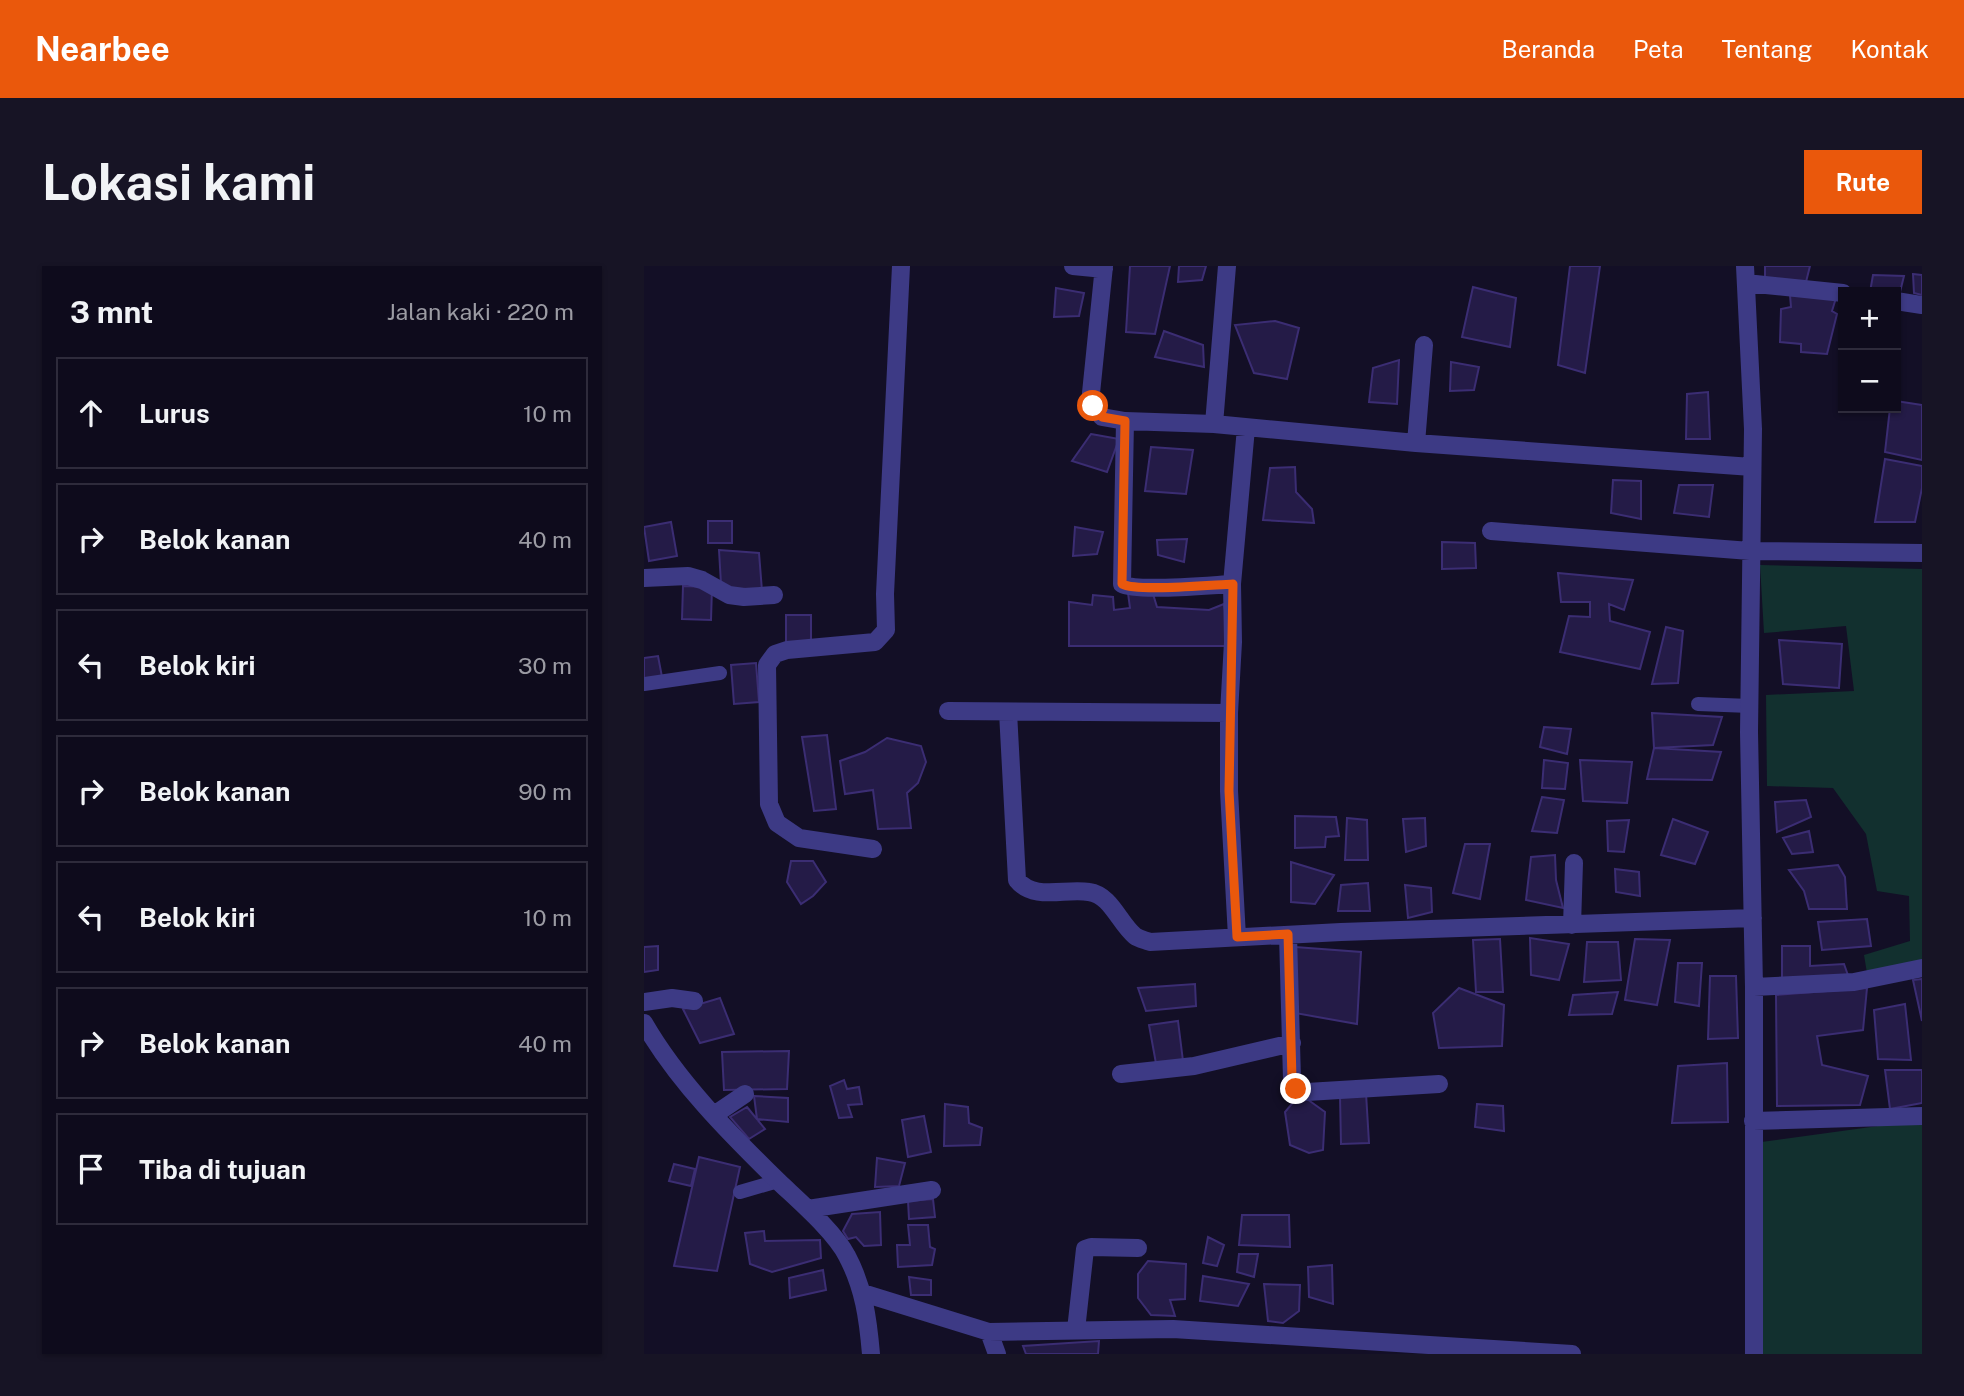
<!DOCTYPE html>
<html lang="id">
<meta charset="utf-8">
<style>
:root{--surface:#0e0b1c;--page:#171425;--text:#f1f3f6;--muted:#9b9ba3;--line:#2e2b3b;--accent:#ea580c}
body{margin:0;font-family:"Public Sans",sans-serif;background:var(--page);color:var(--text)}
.controls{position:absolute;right:21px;top:21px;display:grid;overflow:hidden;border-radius:0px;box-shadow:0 2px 5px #0004}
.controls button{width:63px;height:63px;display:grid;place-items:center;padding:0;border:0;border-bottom:2px solid var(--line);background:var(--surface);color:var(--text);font:35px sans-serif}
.stop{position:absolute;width:21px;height:21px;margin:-16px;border:5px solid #ea580c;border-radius:50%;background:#fff}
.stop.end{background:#ea580c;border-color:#fff;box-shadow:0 2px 7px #0008}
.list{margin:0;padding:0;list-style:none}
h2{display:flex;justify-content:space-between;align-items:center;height:91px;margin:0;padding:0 28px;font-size:30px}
h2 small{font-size:23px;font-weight:400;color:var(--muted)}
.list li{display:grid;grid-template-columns:46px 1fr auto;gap:21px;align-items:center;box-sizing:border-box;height:112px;margin:0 14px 14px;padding:0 14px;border:2px solid var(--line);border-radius:0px}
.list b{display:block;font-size:26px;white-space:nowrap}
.list em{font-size:23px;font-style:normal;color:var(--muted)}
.icon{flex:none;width:38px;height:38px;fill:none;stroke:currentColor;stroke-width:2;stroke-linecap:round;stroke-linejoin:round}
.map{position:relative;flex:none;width:1278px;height:1088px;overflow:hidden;border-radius:0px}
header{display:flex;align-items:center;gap:42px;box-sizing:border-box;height:98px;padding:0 35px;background:var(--accent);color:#fff}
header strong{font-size:33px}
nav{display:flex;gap:38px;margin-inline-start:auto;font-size:24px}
.intro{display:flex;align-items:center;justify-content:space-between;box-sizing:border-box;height:168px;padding:0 42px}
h1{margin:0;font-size:49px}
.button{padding:18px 32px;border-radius:0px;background:var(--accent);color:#fff;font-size:24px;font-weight:700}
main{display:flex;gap:42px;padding:0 42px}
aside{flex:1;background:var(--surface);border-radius:0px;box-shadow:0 2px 5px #0004}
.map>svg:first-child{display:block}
.green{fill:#12302f}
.building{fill:#241b47;stroke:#3b2d73;stroke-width:2}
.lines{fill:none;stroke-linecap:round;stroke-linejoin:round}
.service{stroke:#3d3a85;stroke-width:14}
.minor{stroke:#3d3a85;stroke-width:18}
.route{stroke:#ea580c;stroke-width:9}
</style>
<header>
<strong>Nearbee</strong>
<nav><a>Beranda</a><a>Peta</a><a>Tentang</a><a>Kontak</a></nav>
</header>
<div class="intro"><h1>Lokasi kami</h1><a class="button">Rute</a></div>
<main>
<aside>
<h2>3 mnt<small>Jalan kaki · 220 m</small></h2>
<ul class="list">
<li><svg class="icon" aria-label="ahead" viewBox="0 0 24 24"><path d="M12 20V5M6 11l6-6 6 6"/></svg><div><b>Lurus</b></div><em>10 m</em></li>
<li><svg class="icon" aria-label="right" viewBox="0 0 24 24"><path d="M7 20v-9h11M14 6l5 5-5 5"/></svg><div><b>Belok kanan</b></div><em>40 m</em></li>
<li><svg class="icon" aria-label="left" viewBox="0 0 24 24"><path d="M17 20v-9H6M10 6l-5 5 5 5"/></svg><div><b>Belok kiri</b></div><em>30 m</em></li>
<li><svg class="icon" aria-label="right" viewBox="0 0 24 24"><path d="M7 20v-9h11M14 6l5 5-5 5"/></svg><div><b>Belok kanan</b></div><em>90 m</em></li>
<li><svg class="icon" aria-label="left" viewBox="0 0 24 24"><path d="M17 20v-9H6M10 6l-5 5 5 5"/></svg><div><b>Belok kiri</b></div><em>10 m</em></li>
<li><svg class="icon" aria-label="right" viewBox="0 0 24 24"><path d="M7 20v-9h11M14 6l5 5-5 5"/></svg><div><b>Belok kanan</b></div><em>40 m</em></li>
<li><svg class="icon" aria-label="arrive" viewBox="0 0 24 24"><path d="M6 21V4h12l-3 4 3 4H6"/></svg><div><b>Tiba di tujuan</b></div></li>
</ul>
</aside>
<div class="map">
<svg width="1278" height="1088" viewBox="0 0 1278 1088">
<rect width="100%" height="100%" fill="#130f26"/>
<path class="green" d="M1116 299 1278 303V701L1224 713 1220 689 1266 675 1265 630 1233 625 1222 568 1189 522 1123 520 1122 429 1210 425 1202 360 1120 367Z
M1278 854V1088H1108L1110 877Z"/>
<path class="building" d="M486 0H526L511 68 482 66Z
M535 0H562L558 14 534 16Z
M926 0H956L941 107 914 99Z
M1121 0H1166L1162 16 1121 12Z
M1269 8 1278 9V29L1270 27Z
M1229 9 1260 10 1254 34 1252 33V26H1226Z
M829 21 872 32 866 81 818 71Z
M412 22 440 27 435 50 410 51Z
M1146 29 1192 32 1188 45 1193 48 1183 88 1157 86V78L1136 76 1137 43 1147 41Z
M631 55 655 62 643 113 610 107 591 59Z
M520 65 559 79 560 101 511 91Z
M755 94 753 138 725 136 729 102Z
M807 96 835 101 830 124 806 125Z
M1064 126 1066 173H1042L1043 128Z
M1252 135 1278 139V194L1241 186 1246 142H1252Z
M447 168 475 173 463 206 428 195Z
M507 181 549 184 542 228 501 225Z
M1241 193 1278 200V222L1271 256H1231Z
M651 201 652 226 668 243 670 257 619 254 626 202Z
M969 214 997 215V253L967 247Z
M1035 219H1069L1065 251 1030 247Z
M64 255H88V277H64Z
M27 256 33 290 5 295 0 261Z
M431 261 459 266 453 288 429 290Z
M543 273 540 296 514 289 513 274Z
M798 276 831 277 832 302 798 303Z
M75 284 115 287 118 325H88L77 318Z
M914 307 989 314 980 344 965 338 966 355 1006 366 996 403 916 386 925 350 946 351V336H917Z
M39 320 68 321 67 354 38 353Z
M484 327 509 328 513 341 565 344 580 338 586 380H425V336L448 339 449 329 469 331 470 344 486 342Z
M142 349H167V379H142Z
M1022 361 1039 365 1034 417 1008 418Z
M1135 374 1198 378 1195 422 1139 418Z
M14 390 18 411 0 414V392Z
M112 397 115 436 90 438 87 399Z
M1008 447 1078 451 1069 479 1010 482Z
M900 461 927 463 923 488 896 481Z
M183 469 192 543 170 545 158 471Z
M243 472 277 480 282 496 274 517 263 527 267 562 234 563 229 524 201 528 196 495 221 486Z
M1010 482 1077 486 1068 514 1003 513Z
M900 494 924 497 921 523 898 522Z
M936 494 988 496 983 537 939 535Z
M898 531 920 534 913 567 888 565Z
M1162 534 1167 551 1133 566 1131 536Z
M651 550 692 551 695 570 682 571 681 581 651 582Z
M703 552 723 554 724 594H701Z
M781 552 782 580 762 586 759 553Z
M1029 553 1064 566 1051 598 1017 589Z
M985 554 980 586 964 585 963 555Z
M1165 565 1169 586 1148 588 1139 572Z
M821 578H846L836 633 809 627Z
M911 589 912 614 919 642 882 634 887 591Z
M147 595H169L182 616 169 630 157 638 143 616Z
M647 596 690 609 671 638 647 636Z
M1194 599 1201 611 1203 643H1165L1160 625 1145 604Z
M971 603 995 606 996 630 972 626Z
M724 617 726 645H694L697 619Z
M761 619 787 622 788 646 764 652Z
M1223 653 1227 680 1178 684 1174 656Z
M886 672 925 678 915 714 887 709Z
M856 673 859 726H832L829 674Z
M991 673 1026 674 1013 739 981 734Z
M943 676H974L977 714 940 716Z
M14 680V704L0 706V681Z
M1138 680H1166V700L1200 698 1206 715 1138 717Z
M651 681 717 686 713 758 651 747Z
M1034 697H1058L1055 740 1031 736Z
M1066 710H1092L1094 772 1064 773Z
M1278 713V755L1269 714Z
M551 718 552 740 502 745 494 722Z
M815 722 860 739 858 780 795 782 789 747Z
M1223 722 1219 764 1173 770 1178 799 1224 810 1216 839 1133 840 1132 729Z
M974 726 968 748 925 749 929 729Z
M76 732 90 768 56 777 39 743Z
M1261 738 1267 794 1234 793 1230 744Z
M534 755 539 795 513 803 505 759Z
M145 785 143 823 80 824 78 786Z
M1083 797 1084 856 1028 857 1034 800Z
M1241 804H1278V837L1246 843Z
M200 814 203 823 215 821 218 838 204 839 208 851 195 852 186 820Z
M722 827 725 877 697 878 696 830Z
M656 828 681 846 679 884 665 887 646 879 641 846Z
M110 830 144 832V856L113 853Z
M301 838 324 841 325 857 338 862 336 879 300 880Z
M833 838 859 840 860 865 831 861Z
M103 841 121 863 105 873 86 851Z
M280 850 287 886 264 891 258 854Z
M55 891 96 901 73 1005 30 1000Z
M233 892 261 897 255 920 231 921Z
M30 898 51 903 47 920 25 915Z
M289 933 291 951 265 953 264 935Z
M236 946 237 979 220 980 212 971 204 973 199 965 208 948Z
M598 949H645L646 981 595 979Z
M264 959H284L286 981 291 983 288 999 254 1001 253 979H266Z
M120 965 121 975 176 974 177 992 128 1006 106 998 101 967Z
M564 971 580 979 573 1000 559 997Z
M595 988H614L610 1011 593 1006Z
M504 995 542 998 541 1033 526 1034 531 1050 507 1049 494 1032V1008Z
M688 999 689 1038 665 1031 664 1001Z
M179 1004 182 1024 146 1032 145 1012Z
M559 1010 605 1018 594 1040 556 1035Z
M265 1011 287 1014V1029H267Z
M620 1018 656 1019 655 1045 639 1057 624 1055Z
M455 1075 454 1088H382L379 1080Z"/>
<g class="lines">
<path class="service" d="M0 418 76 407
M1054 438 1106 440
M96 926 134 915"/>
<path class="minor" d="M429 0 460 3
M460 0 447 127 449 140 458 151 481 155 570 158 772 177 1108 201
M1101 0 1109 163 1105 466 1110 721V1088
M1102 17 1199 27
M1252 35 1278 39
M481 155 478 318C492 326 568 319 588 318
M570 158 583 0
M772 177 780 79
M847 265 1106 285 1278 287
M0 312 44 310 58 314 85 329 100 331 130 329
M304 445 585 447
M364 446 373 614C390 635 421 622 445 626 467 629 475 657 491 670 495 673 501 674 506 676L697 666 1109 652
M229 583 155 572 133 557 125 538 123 399 131 388 143 384 231 376 242 364 241 328 257 0
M928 659 930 597
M644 669 648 813 652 823 663 826 795 818
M593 671 585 525V447L589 376 588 318 602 162
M1110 721 1210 716 1278 702
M0 736 28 732 50 735
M0 757C34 816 86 868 135 916 155 935 191 966 203 990 220 1022 224 1053 227 1088
M477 808 550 800 648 777
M70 849 101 828
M1109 855 1278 850
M164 943 288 924
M219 1027 345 1066
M432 1064 441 983 447 981 494 982
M353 1088 345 1066 529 1063 928 1088"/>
</g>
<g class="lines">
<path class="route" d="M449 140 458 151 481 155 478 318C493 326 567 319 589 318L585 525 593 671 644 668 648 813 652 823"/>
</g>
</svg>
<div class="controls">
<button>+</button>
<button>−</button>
</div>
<div class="stop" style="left:449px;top:140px"></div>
<div class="stop end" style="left:652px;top:823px"></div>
</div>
</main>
